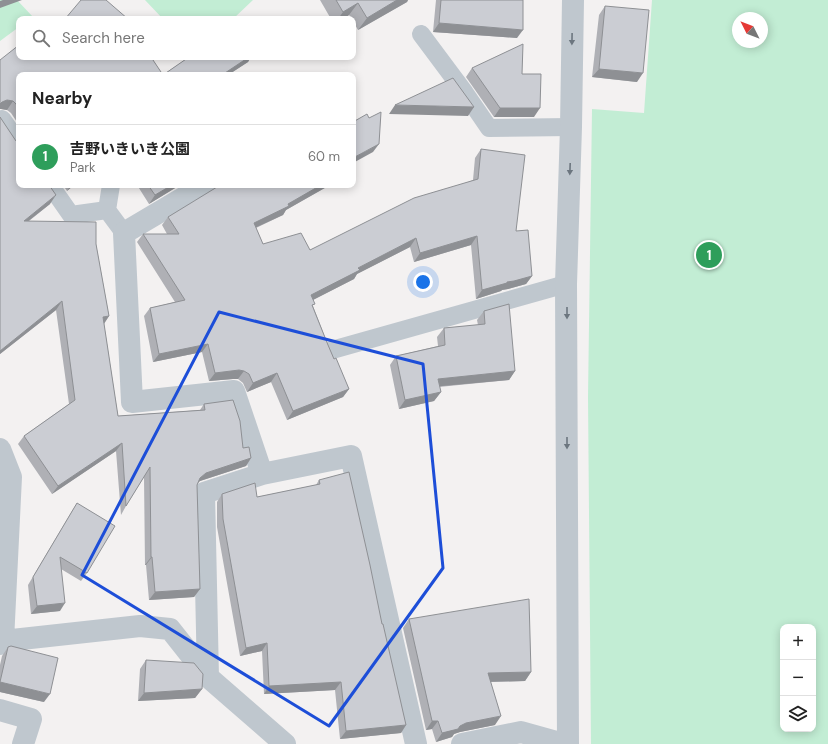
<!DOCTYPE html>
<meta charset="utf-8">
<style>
:root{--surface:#fff;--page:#f2f2f2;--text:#222;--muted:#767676;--line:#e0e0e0;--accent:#7c3aed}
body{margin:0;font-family:"DM Sans","Noto Sans JP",sans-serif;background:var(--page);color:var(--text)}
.controls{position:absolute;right:12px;bottom:12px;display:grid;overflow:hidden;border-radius:8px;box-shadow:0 2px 10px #0003}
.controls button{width:36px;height:36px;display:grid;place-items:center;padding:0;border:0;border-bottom:1px solid var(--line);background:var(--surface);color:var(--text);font:20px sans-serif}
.compass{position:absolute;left:732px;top:12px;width:36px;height:36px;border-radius:50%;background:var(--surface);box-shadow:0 2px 10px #0003;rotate:312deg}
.you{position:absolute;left:423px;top:282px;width:14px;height:14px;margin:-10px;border:3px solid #fff;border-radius:50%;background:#1a73e8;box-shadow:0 0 0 6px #1a73e833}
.badge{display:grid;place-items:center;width:26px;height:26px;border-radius:50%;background:var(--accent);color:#fff;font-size:13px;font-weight:700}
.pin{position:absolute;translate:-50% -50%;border:2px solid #fff;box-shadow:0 1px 4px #0006}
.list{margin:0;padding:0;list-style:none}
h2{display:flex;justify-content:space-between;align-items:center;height:52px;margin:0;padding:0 16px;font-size:17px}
h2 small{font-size:13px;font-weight:400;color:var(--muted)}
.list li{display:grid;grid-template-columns:26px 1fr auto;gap:12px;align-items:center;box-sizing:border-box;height:64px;padding:0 16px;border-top:1px solid var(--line)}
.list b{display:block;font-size:15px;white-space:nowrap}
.list p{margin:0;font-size:13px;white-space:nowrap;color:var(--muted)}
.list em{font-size:13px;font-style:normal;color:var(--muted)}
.icon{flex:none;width:22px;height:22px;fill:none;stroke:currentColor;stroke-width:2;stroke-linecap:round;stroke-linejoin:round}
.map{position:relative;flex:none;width:828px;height:744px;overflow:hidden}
.search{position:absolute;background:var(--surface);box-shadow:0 2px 10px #0003;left:16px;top:16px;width:340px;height:44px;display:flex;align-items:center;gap:10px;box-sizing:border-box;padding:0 14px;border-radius:8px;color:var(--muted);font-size:15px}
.panel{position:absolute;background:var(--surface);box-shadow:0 2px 10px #0003;left:16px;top:72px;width:340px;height:116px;border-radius:8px}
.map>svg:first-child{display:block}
.green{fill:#c2edd4;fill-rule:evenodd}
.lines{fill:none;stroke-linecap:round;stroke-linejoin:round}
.lane{stroke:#bfc7ce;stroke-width:18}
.street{stroke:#bfc7ce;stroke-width:22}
.wall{fill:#afb0b5}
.shaded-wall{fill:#8e9094}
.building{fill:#cbcdd3;stroke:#8e9094}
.oneway{fill:#6c767f}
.marked{fill:none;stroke:#1d4ed8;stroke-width:3;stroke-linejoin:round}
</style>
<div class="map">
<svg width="828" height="744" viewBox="0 0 828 744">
<rect width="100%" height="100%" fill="#f3f1f1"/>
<path class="green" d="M0 0H17L33 17 30 19H19V27L0 41Z
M145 0H253L233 19H163Z
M652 0H828V744H591L588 397 592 109 644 113ZM738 18H762V42H738ZM783 627H813V729H783Z"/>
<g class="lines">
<path class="lane" d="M421 34 465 93 489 128 571 127
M2 119 19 143
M50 185 71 215 107 210 124 233
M107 210 111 185
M332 350 566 284"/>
<path class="street" d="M205 185 124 233 132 402 234 391 262 474
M0 449 11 477 3 641 0 644
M3 641 140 626 170 629 208 677 285 744
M208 677 204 493 262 474 351 456 416 744
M0 710 31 719 23 744
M462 744 521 732 564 744
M568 744 566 284 571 127 573 0"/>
</g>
<path class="wall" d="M320 0H408L407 2 358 30 353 21V19H352L349 15 343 19H331Z
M436 0H523L517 38 433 32Z
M605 6 637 82 592 77 599 15Z
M19 57 163 75 189 57H251L248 62 228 75H19V125L11 113 7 110 1 109Z
M472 68 522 74 534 117H494L466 77Z
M0 117 50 204 29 221 96 244 109 316 104 324 118 416 200 410 204 404 251 458 246 466 200 481 198 483 197 485 200 589 194 597 149 600 146 565H145L144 477 126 506 121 515 116 451 52 494 18 444 24 436 69 404 56 310 0 354Z
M481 149 516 231 532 276 526 284 508 289 502 290 501 291 476 299 471 245 414 262 410 247 357 274 354 279 313 300V306L328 345 334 359 349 389 343 397 287 420 271 382 247 392 243 383 238 379H233L209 381 202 352 153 362 144 316 150 308 175 302 137 242 143 234H167L162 225 168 217 217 188V185H330L286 210 283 215 256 228 263 244 310 250 473 180 475 158Z
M63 185H74L67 191Z
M137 185H180L149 204Z
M484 311 515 371 509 380 439 387 441 392 434 401 399 409 390 365 396 356 438 346 437 337 444 328 478 325 477 320Z
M319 480 382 624 406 725 401 733 340 739 335 690 264 694 262 651 240 656 217 527V502L222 494 257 497 316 485Z
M77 503 87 573 81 581 61 569 60 611 31 614 28 585 72 511Z
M409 619 531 672 525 681 491 682 495 725 460 732 454 734 452 737 436 742 432 729 426 730 403 628Z
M8 647 44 702 0 692V665L2 656Z
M146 660 202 689 195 698 138 701 140 669Z"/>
<path class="shaded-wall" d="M3 0H22L0 8V1Z
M397 0H408L407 2 358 30 367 18Z
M358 3 349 15 343 19H338L343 12Z
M439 23 523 30 517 38 433 32Z
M249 57H251L248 62 228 75H223L225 73Z
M599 69 643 73 637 82 592 77Z
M7 100 13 101 7 110 1 109H0V104L2 102Z
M395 105 474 107 468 116 389 114Z
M500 108H540L534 117H494Z
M379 144 373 152 353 163V158Z
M71 185H74L67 191Z
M172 185H180L149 204 155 195Z
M321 185H330L286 210 283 215 248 231 254 223Z
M56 195 50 204 18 229 24 221Z
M477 236 471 245 414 262 420 253Z
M416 238 410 247 357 274 354 279 305 304 311 295 358 268Z
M532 276 526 284 508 289 502 290 501 291 476 299 482 290 507 282Z
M62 301 56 310 0 354V351Z
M109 316 103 325V317Z
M208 344 202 352 153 362 159 354Z
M239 370 244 371 238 379H233L209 381 215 373Z
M515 371 509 380 431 387 438 379Z
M277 373 271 382 247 392 253 383Z
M349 389 343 397 287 420 293 411Z
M441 392 434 401 399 409 405 400Z
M122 443 116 451 52 494 58 486Z
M251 458 246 466 200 481 194 486 200 478 206 473Z
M151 557H152L146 565H145Z
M200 589 194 597 149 600 155 592Z
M65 603 60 611 31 614 37 606Z
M267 643 262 651 240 656 246 648Z
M531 672 525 681 482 682 488 673Z
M0 682 50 694 44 702 0 692Z
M341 682 335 690 264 694 269 686Z
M202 689 195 698 138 701 144 693Z
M501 716 495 725 460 732 454 734 452 737 436 742 442 733 466 723Z
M432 721H438L432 729 426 730Z
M406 725 401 733 340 739 346 731Z"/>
<path class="building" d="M81 0H106L128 19H65Z
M336 0H397L367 18 358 3 343 12Z
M441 0H523V30L439 23Z
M605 6 649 10 643 73 599 69Z
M523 44 522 74H541L540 108H500L472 68Z
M19 45V57H151L163 75 189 57H249L225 73 226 75H19V108L16 104 13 101 7 100 2 102 0 104V60Z
M453 78 474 107 395 105Z
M381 112 379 144 353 158V122L367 114 369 118Z
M0 117 16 141 19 143V185H49L56 195 24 221 96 222V244L109 316 103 317 118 416 205 410 204 404 233 400 240 421 243 448 249 447 251 458 206 473 200 478 197 485 200 589 155 592 152 557H151L150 467 126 506 122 443 58 486 24 436 75 400 62 301 0 351Z
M481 149 525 155 516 231 528 230 532 276 514 281 507 282V283L482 290 477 236 420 253 416 238 358 268 360 270 311 295 315 304 312 305 328 345 334 359 336 358 349 389 293 411 277 373 253 383 249 374 244 371 239 370 215 373 208 344 159 354 150 308 185 300 143 234H179L168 217 217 187 220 185H321L288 204 289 206 254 223 263 244 301 233 310 250 414 198 478 179Z
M148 185H172L155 195Z
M509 304 515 371 438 379 441 392 405 400 396 356 445 345 444 328 485 324 484 311Z
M349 472 370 565 382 624H383L406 725 346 731 341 682 269 686 267 643 246 648 223 519 222 494 255 483 257 497 320 484 319 480Z
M77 503 115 526 87 573 60 557 65 603 37 606 33 577Z
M529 599 531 672 488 673 501 716 466 723 460 726 458 729 442 733 438 721H432L409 619Z
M11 646 58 658 50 694 0 682 8 647Z
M146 660 194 663 203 674 202 689 144 693Z"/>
<defs><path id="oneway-solid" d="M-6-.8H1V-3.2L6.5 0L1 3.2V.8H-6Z"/></defs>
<g class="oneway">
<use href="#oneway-solid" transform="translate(572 39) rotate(91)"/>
<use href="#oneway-solid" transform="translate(570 169) rotate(92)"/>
<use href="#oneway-solid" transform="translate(567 313) rotate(90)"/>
<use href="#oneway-solid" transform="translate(567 443) rotate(90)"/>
</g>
<path class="marked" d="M219 312 423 364 443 568 329 726 82 575Z"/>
</svg>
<div class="controls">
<button>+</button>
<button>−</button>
<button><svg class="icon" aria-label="layers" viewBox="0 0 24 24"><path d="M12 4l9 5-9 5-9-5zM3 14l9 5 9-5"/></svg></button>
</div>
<svg class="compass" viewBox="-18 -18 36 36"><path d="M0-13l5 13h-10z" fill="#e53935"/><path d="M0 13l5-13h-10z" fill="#767676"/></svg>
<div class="you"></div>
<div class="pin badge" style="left:709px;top:255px;background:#2e9e5b">1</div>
<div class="search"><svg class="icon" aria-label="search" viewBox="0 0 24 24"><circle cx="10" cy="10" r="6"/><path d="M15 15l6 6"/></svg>Search here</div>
<section class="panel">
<h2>Nearby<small></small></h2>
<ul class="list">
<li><span class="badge" style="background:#2e9e5b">1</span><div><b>吉野いきいき公園</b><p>Park</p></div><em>60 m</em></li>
</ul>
</section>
</div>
